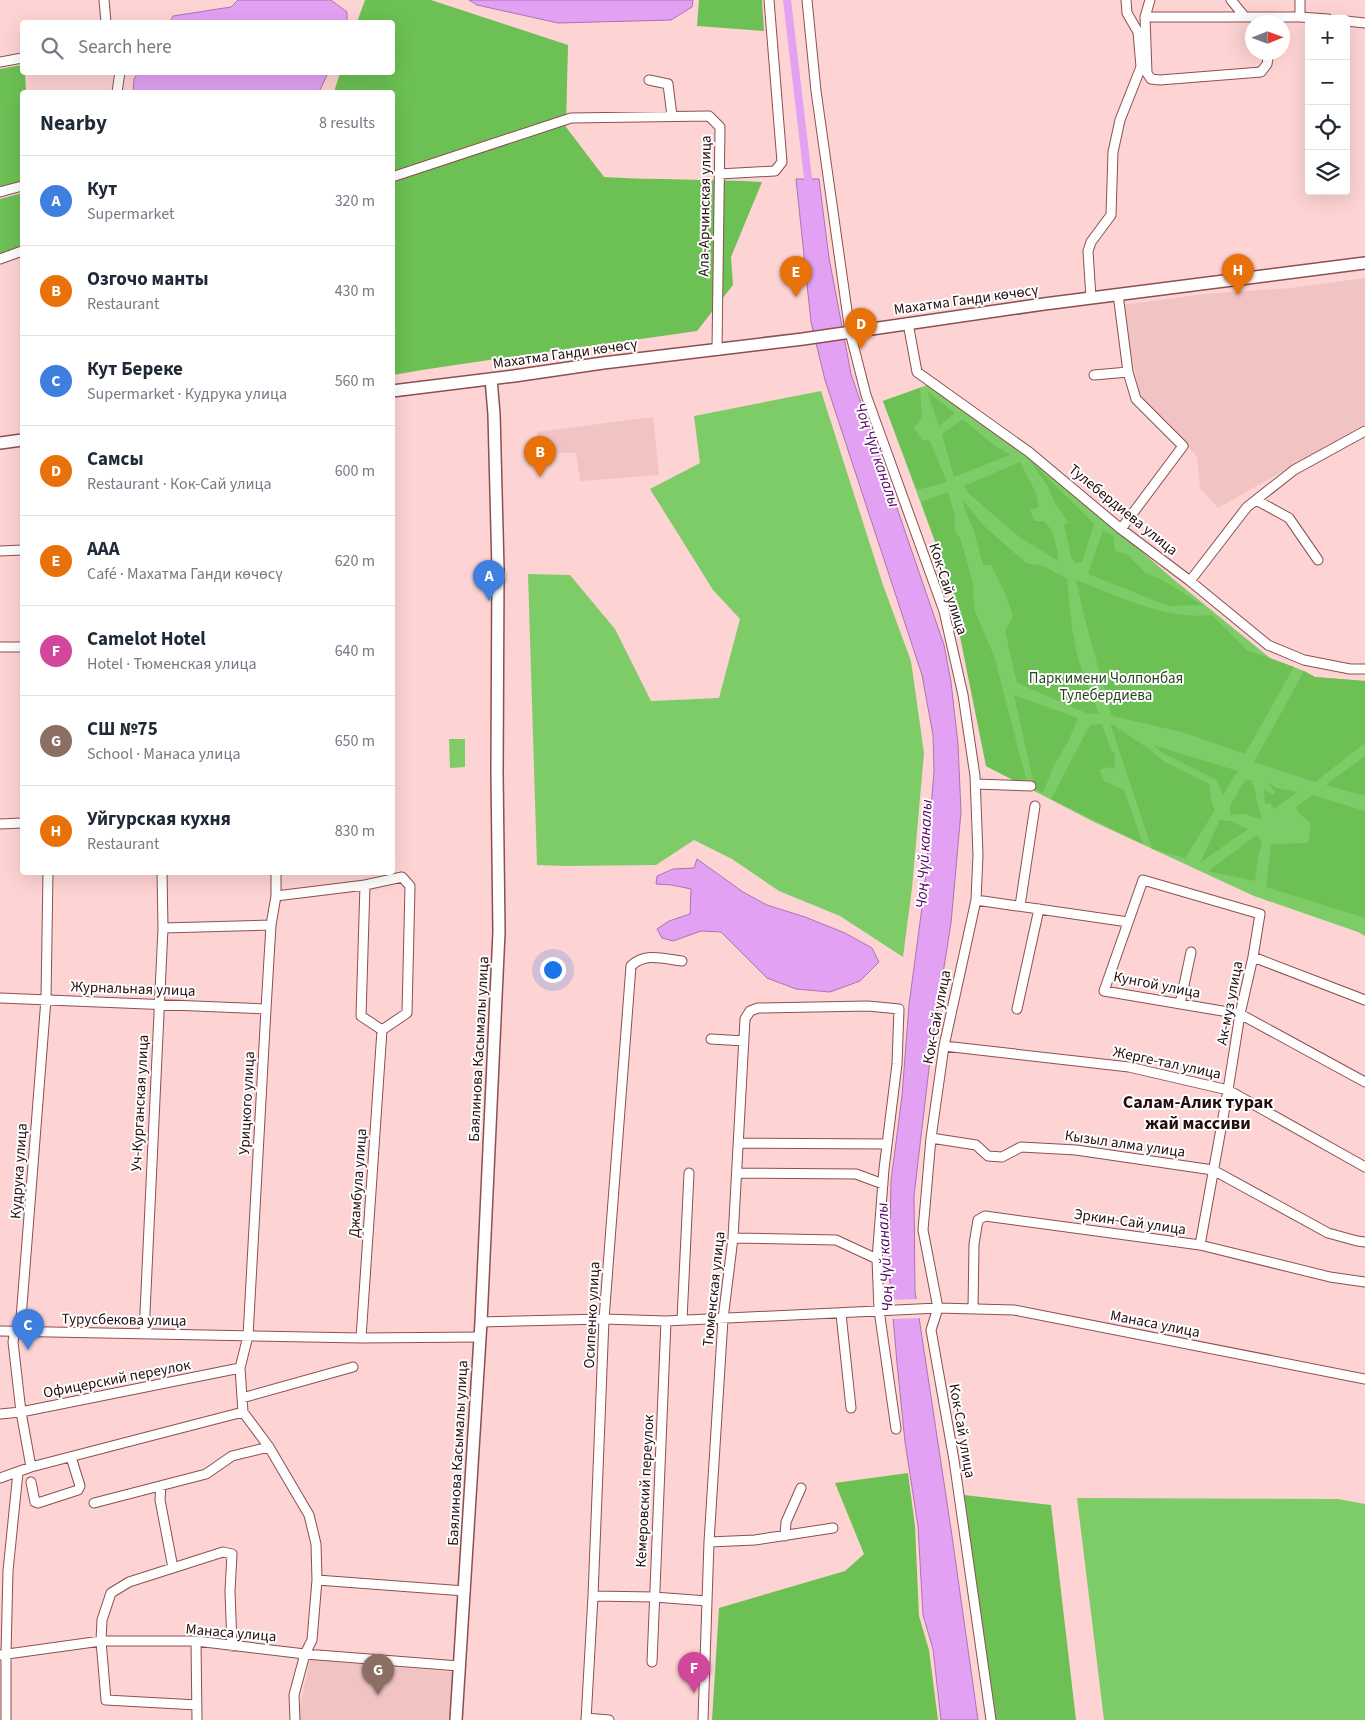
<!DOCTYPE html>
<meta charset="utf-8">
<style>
:root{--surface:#fff;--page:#f6f6f7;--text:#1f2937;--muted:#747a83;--line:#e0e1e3;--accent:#18666a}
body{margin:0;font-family:"Source Sans 3",sans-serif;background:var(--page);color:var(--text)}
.controls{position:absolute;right:15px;top:15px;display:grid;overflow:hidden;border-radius:5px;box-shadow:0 5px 20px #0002}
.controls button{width:45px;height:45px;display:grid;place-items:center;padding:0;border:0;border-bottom:1px solid var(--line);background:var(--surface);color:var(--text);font:25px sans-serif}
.compass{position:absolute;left:1245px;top:15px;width:45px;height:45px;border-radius:50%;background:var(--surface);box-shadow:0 5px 20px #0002;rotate:89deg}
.you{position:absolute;left:552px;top:969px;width:18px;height:18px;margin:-12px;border:4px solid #fff;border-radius:50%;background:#1a73e8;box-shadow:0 0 0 8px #1a73e833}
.badge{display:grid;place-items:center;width:32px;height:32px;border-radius:50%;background:var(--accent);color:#fff;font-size:16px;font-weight:700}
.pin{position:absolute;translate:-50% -41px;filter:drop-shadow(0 1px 2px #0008)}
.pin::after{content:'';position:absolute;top:26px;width:18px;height:15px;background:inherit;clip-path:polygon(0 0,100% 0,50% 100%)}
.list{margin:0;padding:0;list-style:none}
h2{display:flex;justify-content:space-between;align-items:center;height:65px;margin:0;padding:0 20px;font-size:21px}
h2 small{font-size:16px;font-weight:400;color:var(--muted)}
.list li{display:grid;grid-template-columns:32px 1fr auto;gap:15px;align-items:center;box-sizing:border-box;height:90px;padding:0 20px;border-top:1px solid var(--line)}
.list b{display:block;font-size:19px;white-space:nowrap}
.list p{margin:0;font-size:16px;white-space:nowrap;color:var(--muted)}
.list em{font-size:16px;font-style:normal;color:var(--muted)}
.icon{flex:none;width:28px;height:28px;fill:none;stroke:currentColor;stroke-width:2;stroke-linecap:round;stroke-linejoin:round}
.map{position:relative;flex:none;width:1365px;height:1720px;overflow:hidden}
.search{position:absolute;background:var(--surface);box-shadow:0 5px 20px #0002;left:20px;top:20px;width:375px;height:55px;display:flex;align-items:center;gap:12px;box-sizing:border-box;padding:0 18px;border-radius:5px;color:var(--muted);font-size:19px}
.panel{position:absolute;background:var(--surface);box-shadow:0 5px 20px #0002;left:20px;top:90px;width:375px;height:785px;border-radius:5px}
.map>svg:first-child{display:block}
.built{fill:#f1c3c3}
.green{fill:#7ecc68}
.forest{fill:#6cc054}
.water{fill:#e2a1f3;stroke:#a975af}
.pier{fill:#fed3d3}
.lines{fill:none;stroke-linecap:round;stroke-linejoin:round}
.canal{stroke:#e2a1f3;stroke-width:8}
.minor-casing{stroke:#8b5051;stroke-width:11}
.major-casing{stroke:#8b5051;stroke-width:14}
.minor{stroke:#fff;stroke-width:9}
.major{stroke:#fff;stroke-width:11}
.labels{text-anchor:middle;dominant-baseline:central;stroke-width:4;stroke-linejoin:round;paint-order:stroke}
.street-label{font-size:15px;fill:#250e0f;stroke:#fff}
.park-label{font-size:15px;fill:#25461c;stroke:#fff}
.water-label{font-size:16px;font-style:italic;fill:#550266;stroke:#fff}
.quarter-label{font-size:18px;font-weight:bold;fill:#250e0f;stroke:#fff}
</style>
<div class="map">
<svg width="1365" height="1720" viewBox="0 0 1365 1720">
<rect width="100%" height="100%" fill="#fed3d3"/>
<path class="built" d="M1365 278V424L1218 508 1200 488 1197 457 1168 422 1140 398 1122 305 1205 294 1290 288Z
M653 417 659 475 580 481 576 453H542L537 432Z
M310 1660 455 1672 451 1720H297Z"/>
<path class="green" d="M930 384 1018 447 1115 528 1172 578 1270 658 1304 671 1315 677 1365 681V936L1358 932 1254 896 1092 821 986 766 980 685 948 577 883 401Z
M821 391 883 585 911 661 924 753 912 888 903 957 840 916 779 891 732 859 694 840 656 865 565 866 537 865 528 574 570 575 615 629 651 701 719 698 740 619 713 590 650 489 700 463 694 416Z
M449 739H465V767L450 768Z
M1077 1498 1338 1499 1365 1504V1720H1104Z"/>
<path class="forest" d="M365 0H431L568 45 566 127 604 177C657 180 710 179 762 182L731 257 733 285 697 331C595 346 494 358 393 375L392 92H334L340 73 392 72V22H357Z
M699 0H762L764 31 697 26Z
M22 65V72L25 73 26 92H22V181L0 187V69Z
M22 193V248L0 256V199Z
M920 388 922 417 914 428 922 440 930 441 947 482 917 490 883 401Z
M927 391 955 413 939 426Z
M963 419 991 443 1010 455 954 477 942 434Z
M1028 458 1094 524 1082 562 1076 563 1071 557 1064 524 1069 523 1055 503 1047 485Z
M1020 462 1036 493 1039 507 1030 510 1035 521H1044C1055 531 1056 546 1059 561L1022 539 968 493 964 486Z
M948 492 955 516 954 525 956 534 960 537 973 584 974 609 994 656 1026 779 1015 781 986 766 948 577 921 502Z
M964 501 983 525 1026 563 1044 566 1067 579 1072 628 1078 659 1099 714 1086 713 1017 683 1005 631 1013 616 1006 595 991 565H983L973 528 964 508Z
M1103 530 1113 536 1115 551 1127 554 1145 573 1161 579 1202 605 1168 606 1088 574Z
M1076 580C1119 596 1164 620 1212 615L1247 650 1294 667 1245 754 1182 732 1116 717 1111 714 1084 616Z
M1304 671 1315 677 1365 681V743L1315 782 1254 762Z
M1014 695 1078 718 1068 742 1054 765 1043 793 1035 789Z
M1110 723 1149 749 1165 762 1209 784 1212 804 1215 810 1185 858 1152 849Z
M1102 724 1111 750 1115 754 1114 769 1108 767 1099 770 1104 781 1124 790 1143 844 1051 799 1090 725Z
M1153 744 1159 747 1238 771 1223 795 1216 780 1161 752Z
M1365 756V796L1326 785Z
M1245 780H1252L1262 820 1245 814 1230 815V806Z
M1267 781 1276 788 1298 792 1274 809 1270 803 1265 804 1264 789 1273 795 1275 792Z
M1312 795 1365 811V918L1266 887 1271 844 1308 843 1311 824 1297 811 1296 807Z
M1220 820 1230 821 1248 829 1200 863Z
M1257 835 1262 842 1258 857 1255 881 1208 871Z
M908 1473 915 1526 919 1616 929 1650 938 1720H712L719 1608 845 1571 864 1554 835 1483Z
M964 1495 1051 1505 1076 1720H996Z"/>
<path class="water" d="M238 0H331L347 12V22H170L173 16 231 7Z
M469 0H693L692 7 671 20 558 23 477 5Z
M138 72H328V73L319 92H133L134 79Z
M796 179H819L829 258 851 374 944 645 951 682 958 744 961 812 951 923 932 1043 914 1196 915 1291 951 1529 978 1720H941L933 1649 923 1615 918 1526 905 1442 897 1363 889 1271 891 1181 902 1096 909 1005 924 892 934 771 933 735 922 675 825 380 811 322Z
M697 859 743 892 767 905 805 917 845 933 872 948 879 962 860 981 830 992 796 989 767 978 721 932 701 931 673 941 662 938 657 929 669 921 690 914 691 889 672 885 656 884 657 876 673 869 694 868Z"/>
<path class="pier" d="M918 1299 921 1318 891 1319 889 1300Z"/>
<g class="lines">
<path class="canal" d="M787 0 809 187"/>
<defs>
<path id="minor" d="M104 0 106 22
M807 0 816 91 850 332 866 395 944 611 963 695 975 776 978 855 976 900 944 1046 931 1138 923 1230 938 1308 931 1330 954 1460 991 1720
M1150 0 1145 17 1147 73 1151 79 1160 80 1261 72 1267 64 1269 52
M1231 0 1245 17
M1300 0V17L1328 19
M1145 17H1300
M1346 21 1365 23
M0 62 22 58
M649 80 668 84 672 116
M117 92 120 72
M719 174 775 171 782 162 769 0
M392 177 571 118 709 116 720 127 717 350
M0 192 22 186
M0 259 22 251
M1091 298 1088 251 1091 242 1111 215 1113 152 1120 120 1141 67 1138 32 1127 13 1126 0
M908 323 917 372 1029 452 1121 529 1190 581 1268 645 1304 660 1350 669H1365
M1094 375 1128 372 1118 294
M1256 500 1289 518 1318 560
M1121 529 1183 446 1136 399 1128 372
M0 551 22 550
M1190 581 1247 507 1294 470 1365 431
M0 647H22
M976 784 1031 786
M0 824 22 823
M402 877 410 886 407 1013 382 1030 361 1016 365 885Z
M276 896 365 885
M976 900 1128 922
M1020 906 1035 806
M163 928 271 925
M1253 957 1365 1000
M0 998 266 1009
M1180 1004 1191 952
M1017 1009 1039 909
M711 1039 744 1041
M944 1046 1129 1067 1228 1090 1365 1167
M931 1138 976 1145 988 1156 1002 1157 1021 1147 1076 1150 1213 1170 1328 1233 1357 1241 1365 1242
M739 1143 887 1144
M737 1173 856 1174 883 1184
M733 1238 836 1240 877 1259
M1200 1245 1228 1090 1240 1014 1253 957 1260 914 1143 880 1104 991 1240 1014 1365 1082
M973 1309 974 1244 978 1220 985 1216 1200 1245 1330 1277 1365 1282
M841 1314 851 1408
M682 1320 689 1173
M481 1322 604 1319 666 1321 938 1308 1014 1310 1365 1379
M0 1331 361 1338 480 1337
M144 1334 163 928 162 872
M361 1338 382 1030
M242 1398 353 1367
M243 1412 269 1447 309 1515 316 1544 317 1580 312 1640 305 1654 294 1695 295 1720
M0 1414 21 1412 240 1368
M31 1467 21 1412 13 1342 14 1336 20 1331 46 999 48 872
M0 1478 31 1467 243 1412 240 1368 248 1336 266 1009 271 925 276 896V872
M31 1482 35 1502 38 1503 78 1490 80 1486 71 1457
M161 1486 160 1500 173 1568
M94 1503 206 1474 232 1456 269 1447
M785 1536 786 1522 801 1488
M709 1542 755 1540 833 1528
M317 1580 465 1591
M593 1596 654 1597 707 1601
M196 1641 197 1720
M0 1655 101 1641H196L305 1654 459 1666
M652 1662 666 1321
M197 1705 106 1700 101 1641 102 1620 111 1593 129 1582 223 1552 232 1554 230 1591 232 1646
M586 1718 609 1720
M6 1720V1653L8 1571 18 1472
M586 1720 593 1596 604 1319 631 966C645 952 664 959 682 961
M703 1720 709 1542 723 1319 733 1238 745 1019 750 1011 758 1008 868 1006 899 1009 897 1064 884 1169 877 1259 879 1310 896 1429"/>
<path id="major" d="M392 391 514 376 603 363 803 339 1044 304 1365 263
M0 443 22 440
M456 1720 481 1322 499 932 497 773 498 569 494 414 491 379"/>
</defs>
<use href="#minor" class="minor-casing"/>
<use href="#major" class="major-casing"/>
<use href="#minor" class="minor"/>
<use href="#major" class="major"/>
</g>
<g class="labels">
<g class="street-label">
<text transform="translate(705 206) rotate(-89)">Ала-Арчинская улица</text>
<text transform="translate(966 300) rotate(-8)">Махатма Ганди көчөсү</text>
<text transform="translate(565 354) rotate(-8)">Махатма Ганди көчөсү</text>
<text transform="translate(1123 510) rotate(39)">Тулебердиева улица</text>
<text transform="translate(948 589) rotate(72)">Кок-Сай улица</text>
<text transform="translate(1157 985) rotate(11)">Кунгой улица</text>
<text transform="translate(133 989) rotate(2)">Журнальная улица</text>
<text transform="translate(1230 1003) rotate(-79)">Ак-муз улица</text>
<text transform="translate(937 1017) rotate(-79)">Кок-Сай улица</text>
<text transform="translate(479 1049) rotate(-87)">Баялинова Касымалы улица</text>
<text transform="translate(1167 1063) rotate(12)">Жерге-тал улица</text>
<text transform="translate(140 1103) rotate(-87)">Уч-Курганская улица</text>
<text transform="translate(247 1103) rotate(-87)">Урицкого улица</text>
<text transform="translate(1125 1144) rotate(8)">Кызыл алма улица</text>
<text transform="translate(19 1171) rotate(-86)">Кудрука улица</text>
<text transform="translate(358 1183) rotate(-86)">Джамбула улица</text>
<text transform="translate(1130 1222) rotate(8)">Эркин-Сай улица</text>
<text transform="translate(714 1289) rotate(-84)">Тюменская улица</text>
<text transform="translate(592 1315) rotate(-87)">Осипенко улица</text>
<text transform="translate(124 1320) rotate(1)">Турусбекова улица</text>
<text transform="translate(1155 1324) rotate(11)">Манаса улица</text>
<text transform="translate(117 1379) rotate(-11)">Офицерский переулок</text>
<text transform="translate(962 1431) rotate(80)">Кок-Сай улица</text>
<text transform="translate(458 1453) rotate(-87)">Баялинова Касымалы улица</text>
<text transform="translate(645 1491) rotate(-87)">Кемеровский переулок</text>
<text transform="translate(231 1633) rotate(5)">Манаса улица</text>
</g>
<g class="park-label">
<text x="1106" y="678">Парк имени Чолпонбая<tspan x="1106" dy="17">Тулебердиева</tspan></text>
</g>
<g class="water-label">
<text transform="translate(877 455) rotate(71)">Чоң Чүй каналы</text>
<text transform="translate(924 854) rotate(-87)">Чоң Чүй каналы</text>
<text transform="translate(885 1257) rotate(-93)">Чоң Чүй каналы</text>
</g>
<g class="quarter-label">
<text x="1198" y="1102">Салам-Алик турак<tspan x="1198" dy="21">жай массиви</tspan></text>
</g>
</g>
</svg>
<div class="controls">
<button>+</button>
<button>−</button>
<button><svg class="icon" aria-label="locate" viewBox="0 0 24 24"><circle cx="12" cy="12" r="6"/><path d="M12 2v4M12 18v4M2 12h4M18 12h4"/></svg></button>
<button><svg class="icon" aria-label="layers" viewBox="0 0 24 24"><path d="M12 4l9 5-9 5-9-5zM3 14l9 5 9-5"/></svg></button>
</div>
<svg class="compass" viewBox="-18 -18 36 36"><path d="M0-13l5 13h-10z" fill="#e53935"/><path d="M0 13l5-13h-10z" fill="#747a83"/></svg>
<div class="you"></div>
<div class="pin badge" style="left:489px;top:601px;background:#3f7fe0">A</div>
<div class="pin badge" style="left:540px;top:477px;background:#e8710a">B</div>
<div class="pin badge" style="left:28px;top:1350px;background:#3f7fe0">C</div>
<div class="pin badge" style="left:861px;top:349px;background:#e8710a">D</div>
<div class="pin badge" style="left:796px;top:297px;background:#e8710a">E</div>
<div class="pin badge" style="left:694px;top:1693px;background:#d1479c">F</div>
<div class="pin badge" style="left:378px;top:1695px;background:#8d6e63">G</div>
<div class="pin badge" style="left:1238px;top:295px;background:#e8710a">H</div>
<div class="search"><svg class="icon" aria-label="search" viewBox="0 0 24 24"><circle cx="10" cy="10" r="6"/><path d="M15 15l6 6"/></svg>Search here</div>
<section class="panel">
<h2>Nearby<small>8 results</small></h2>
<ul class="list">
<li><span class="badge" style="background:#3f7fe0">A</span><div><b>Кут</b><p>Supermarket</p></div><em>320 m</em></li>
<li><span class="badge" style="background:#e8710a">B</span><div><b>Озгочо манты</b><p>Restaurant</p></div><em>430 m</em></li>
<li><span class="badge" style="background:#3f7fe0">C</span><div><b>Кут Береке</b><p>Supermarket · Кудрука улица</p></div><em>560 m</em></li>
<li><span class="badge" style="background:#e8710a">D</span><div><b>Самсы</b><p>Restaurant · Кок-Сай улица</p></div><em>600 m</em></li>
<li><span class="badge" style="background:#e8710a">E</span><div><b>ААА</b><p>Café · Махатма Ганди көчөсү</p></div><em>620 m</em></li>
<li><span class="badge" style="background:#d1479c">F</span><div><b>Camelot Hotel</b><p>Hotel · Тюменская улица</p></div><em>640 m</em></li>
<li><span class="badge" style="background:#8d6e63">G</span><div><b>СШ №75</b><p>School · Манаса улица</p></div><em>650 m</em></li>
<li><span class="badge" style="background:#e8710a">H</span><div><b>Уйгурская кухня</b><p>Restaurant</p></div><em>830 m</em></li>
</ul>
</section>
</div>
